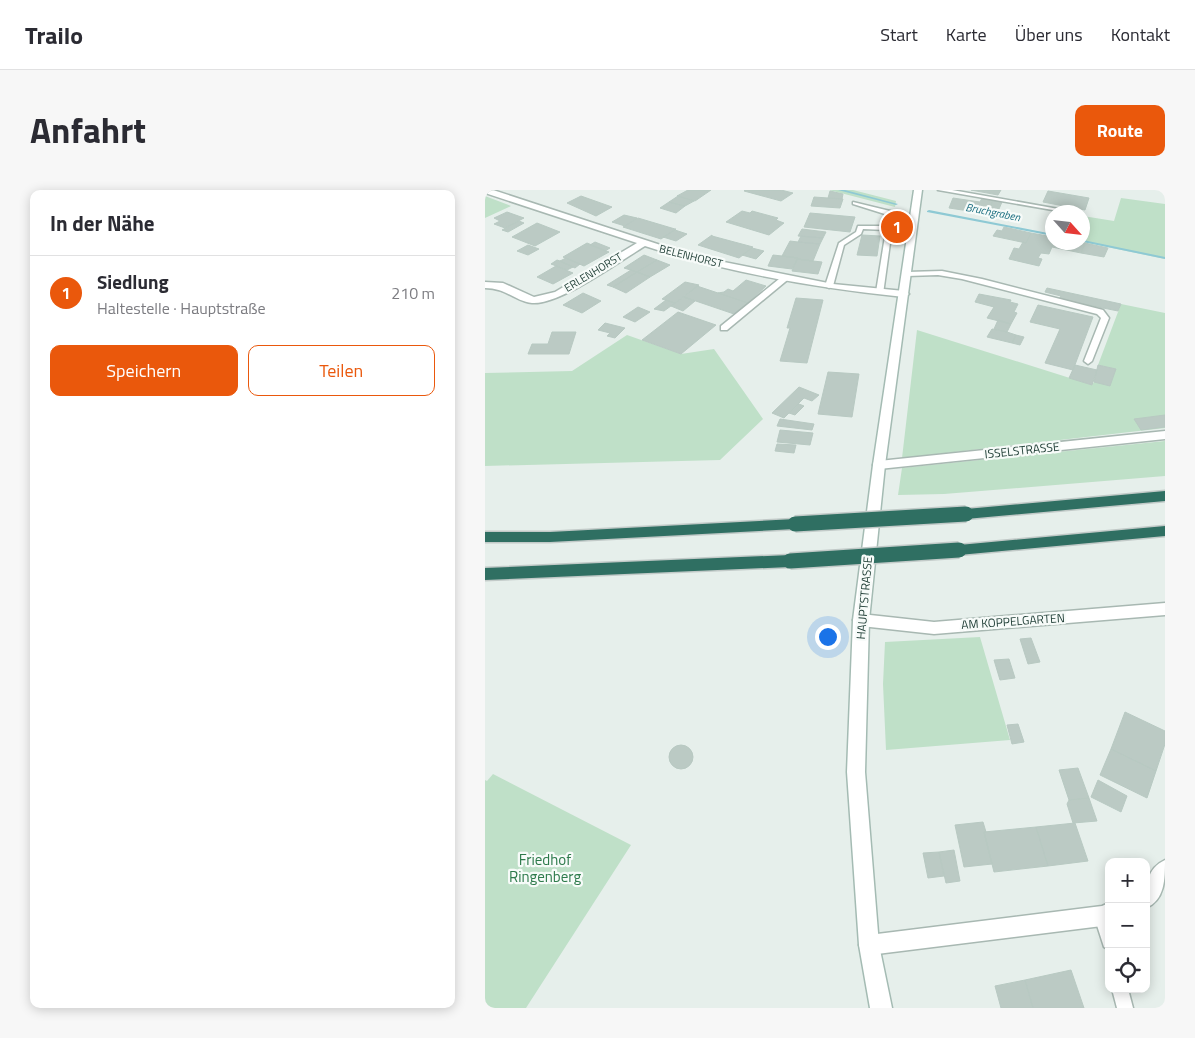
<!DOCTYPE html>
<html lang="de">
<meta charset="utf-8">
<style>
:root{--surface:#fff;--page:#f7f7f7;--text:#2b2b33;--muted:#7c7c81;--line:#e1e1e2;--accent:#ea580c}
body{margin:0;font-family:"Titillium Web",sans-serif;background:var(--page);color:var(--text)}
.controls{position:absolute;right:15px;bottom:15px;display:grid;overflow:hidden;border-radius:10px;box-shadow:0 2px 12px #0003}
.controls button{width:45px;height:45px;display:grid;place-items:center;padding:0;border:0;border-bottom:1px solid var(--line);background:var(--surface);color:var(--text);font:25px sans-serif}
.compass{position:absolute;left:560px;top:15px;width:45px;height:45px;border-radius:50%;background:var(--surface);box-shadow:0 2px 12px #0003;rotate:117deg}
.you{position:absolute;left:342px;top:446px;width:18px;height:18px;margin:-12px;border:4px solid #fff;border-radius:50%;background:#1a73e8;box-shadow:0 0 0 8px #1a73e833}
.badge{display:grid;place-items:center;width:32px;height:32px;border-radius:50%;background:var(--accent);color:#fff;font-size:16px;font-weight:700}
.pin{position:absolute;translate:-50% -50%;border:2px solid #fff;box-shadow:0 1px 5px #0006}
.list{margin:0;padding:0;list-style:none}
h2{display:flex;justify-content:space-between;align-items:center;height:65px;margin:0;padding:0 20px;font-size:21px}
h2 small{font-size:16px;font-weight:400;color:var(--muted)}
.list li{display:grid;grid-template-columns:32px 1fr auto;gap:15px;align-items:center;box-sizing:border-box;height:75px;padding:0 20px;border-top:1px solid var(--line)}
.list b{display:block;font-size:19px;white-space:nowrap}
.list p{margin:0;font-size:16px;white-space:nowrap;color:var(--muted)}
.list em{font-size:16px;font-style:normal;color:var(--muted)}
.actions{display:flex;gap:10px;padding:15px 20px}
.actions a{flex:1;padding:11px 0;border:1px solid var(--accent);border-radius:10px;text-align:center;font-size:18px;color:var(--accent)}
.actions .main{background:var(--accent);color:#fff}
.icon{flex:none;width:28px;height:28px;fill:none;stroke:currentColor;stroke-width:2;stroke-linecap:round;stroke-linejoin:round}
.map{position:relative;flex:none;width:680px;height:818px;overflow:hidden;border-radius:10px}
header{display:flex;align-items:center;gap:30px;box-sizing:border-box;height:70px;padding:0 25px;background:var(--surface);border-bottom:1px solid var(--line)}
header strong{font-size:24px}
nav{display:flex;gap:28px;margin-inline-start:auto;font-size:18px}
.intro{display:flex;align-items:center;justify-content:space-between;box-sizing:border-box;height:120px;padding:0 30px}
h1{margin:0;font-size:35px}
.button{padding:12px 22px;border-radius:10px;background:var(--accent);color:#fff;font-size:18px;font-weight:700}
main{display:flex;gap:30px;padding:0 30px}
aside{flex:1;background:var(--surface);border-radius:10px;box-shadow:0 2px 12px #0003}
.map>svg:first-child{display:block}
.green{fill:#bfe0c8}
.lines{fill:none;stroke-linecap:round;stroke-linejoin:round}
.stream{fill:#8ec9d4;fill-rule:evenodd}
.building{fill:#bbcac4;stroke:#b8c9c2}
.service-casing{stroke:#a8b8b2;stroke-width:3}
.minor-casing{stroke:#a8b8b2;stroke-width:3}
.secondary-casing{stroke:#a4bbb3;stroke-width:3}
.motorway-casing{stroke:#c2cac8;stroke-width:3}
.service{fill:#fff;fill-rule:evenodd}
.minor{fill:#fff;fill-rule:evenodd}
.secondary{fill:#fff;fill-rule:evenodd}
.motorway{fill:#2f6f62;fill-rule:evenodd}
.motorway-bridge-casing{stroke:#c2cac8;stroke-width:18;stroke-linecap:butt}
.motorway-bridge{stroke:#2f6f62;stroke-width:15}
.labels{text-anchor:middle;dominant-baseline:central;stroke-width:4.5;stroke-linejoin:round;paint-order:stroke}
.far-water-label{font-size:11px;font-style:italic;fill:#1c6f80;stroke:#f7fbf9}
.far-street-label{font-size:11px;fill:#24423a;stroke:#f7fbf9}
.street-label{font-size:12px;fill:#24423a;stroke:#f7fbf9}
.near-park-label{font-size:15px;fill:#2d7a4b;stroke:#f7fbf9}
</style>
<header>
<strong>Trailo</strong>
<nav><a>Start</a><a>Karte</a><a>Über uns</a><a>Kontakt</a></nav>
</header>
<div class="intro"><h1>Anfahrt</h1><a class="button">Route</a></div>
<main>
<aside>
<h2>In der Nähe<small></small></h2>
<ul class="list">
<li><span class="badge">1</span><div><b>Siedlung</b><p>Haltestelle · Hauptstraße</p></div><em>210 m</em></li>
</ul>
<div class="actions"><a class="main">Speichern</a><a>Teilen</a></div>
</aside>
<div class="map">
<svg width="680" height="818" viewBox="0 0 680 818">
<rect width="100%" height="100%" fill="#e6efeb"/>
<path class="green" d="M344 0H368L411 11 410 17Z
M0 6 26 16 0 28Z
M636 8 680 14V69L598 52V26L629 31Z
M636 114 680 123V238L417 268 432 140 607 195 609 192 625 195 630 179 613 175Z
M142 145 196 164 229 159 278 229 235 270 0 276V183L87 181Z
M680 251V286L459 304 413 305 417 278Z
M495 447 525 550 401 560 398 494 400 452Z
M8 584 146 655 41 818H0V590L2 591Z"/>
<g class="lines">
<path class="stream" d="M353 0H360L413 14 411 15Z
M444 20 568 44V46L442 22V21Z
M598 50 680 67V69L598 52Z"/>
</g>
<path class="building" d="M203 0H226L210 11 192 6Z
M260 0H296L308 3 296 11 259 1Z
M486 0H516L513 5Z
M345 1 358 4 357 9 343 8Z
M563 1 604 8 600 20 558 12Z
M96 6 127 17 111 26 82 13Z
M193 6 209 11 200 16 184 12Z
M329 7 343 8 358 9 355 18 326 16Z
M468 8 495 12 497 8 508 10 504 20 486 18 484 21 464 18Z
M508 10 517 12 514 19 505 18Z
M184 12 200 16 191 23 175 18Z
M257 21 265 23 267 21 293 28 291 30 299 33 284 45 241 32Z
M22 22 39 28 20 38 9 34 15 31 9 28Z
M325 23 370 27 365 42 319 37Z
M139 25 152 28 140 36 127 32Z
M153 28 190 39H191L176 49 138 37Z
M34 31 39 33 23 42 17 40Z
M52 33 75 42 50 56 27 47Z
M519 37 546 43 541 53 508 46 512 40 517 41Z
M317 39 341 42 338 48 313 46Z
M190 40 202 44 191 51 178 47Z
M546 43 568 47V52H569L564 64 556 63 553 68 557 69 554 76 524 69 529 58 534 59 538 52 541 53Z
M227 45V46L268 57 254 68 213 55Z
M377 45 395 46 392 66 372 65Z
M316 46 338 48 335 54 313 52Z
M305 51 313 52 335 54 328 71 312 69 313 68 297 66Z
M110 52 125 58 120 61 105 55Z
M569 52H596L600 53 596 63 567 57Z
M102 53 124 62 99 76 78 67Z
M600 53 623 58 619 67 596 63Z
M43 55 54 59 43 65 32 61Z
M267 58 279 61 271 69 257 65Z
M159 65 172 70 152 82 139 78Z
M288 65 297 66 313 68 307 79 283 76Z
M81 68 95 74 90 78 75 71Z
M312 69 328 71 337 72 333 84 307 81Z
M72 70 75 71 88 77 82 80 66 74Z
M172 70 185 75 165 87 152 82Z
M71 76 88 83 68 94 52 87Z
M146 80 152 82 128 97 122 95Z
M152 82 165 87 141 103 128 97Z
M261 90 281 96 263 113 233 103 239 102 243 99 248 101Z
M200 92 214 95 190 113 177 109Z
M212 96 263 113 249 124 199 107Z
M562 98 636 114 633 121 574 109 576 106 560 102Z
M98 103 116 111 97 123 78 115Z
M494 104 526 110 525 112 533 114 529 122 532 123 526 134 502 128 509 117 490 112Z
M199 107 210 111 198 121 186 116Z
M311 108 338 110 322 173 295 171 305 138H302Z
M181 110 190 113 179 121 169 119Z
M553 115 608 127 588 180 560 173 575 139 545 132Z
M153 117 165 122 150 132 138 127Z
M193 122 231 135 196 164 157 150Z
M513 130 526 134 522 142 509 139Z
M120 133 140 138 130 148 122 146 125 143 113 140Z
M507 139 522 142 531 145 527 153 502 147Z
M67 142H91L84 164H43L47 154H63Z
M531 145 539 147 535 155 527 153Z
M590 175 612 180 607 195 584 188Z
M613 175 631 179 625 196 609 192Z
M343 182 374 184 367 227 333 224Z
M314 197 334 205 327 211 319 208 299 228 287 223Z
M314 214 319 216 310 225 304 223Z
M680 225V237L656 240 649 229Z
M295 229 329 234 327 240 292 236Z
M295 240 328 243 325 255 292 252Z
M292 254 311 255 309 263 290 261Z
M546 448 555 472 543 474 535 449Z
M524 469 530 488 515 490 509 470Z
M640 522 680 541V554L671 581 626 559Z
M533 534 539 552 527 554 522 535Z
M184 567a12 12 0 1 1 24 0a12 12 0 1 1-24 0Z
M626 559 671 581 662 608 615 585Z
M593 578 604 608 584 610 574 580Z
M613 590 642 606 636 622 606 607Z
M604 608 612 631 588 633 582 614 584 610Z
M498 632 501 642H499L507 674 479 677 470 635Z
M590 633 603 671 563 676 551 637Z
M551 637 563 676 509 682 499 642Z
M469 660 475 691 461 693 454 662Z
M454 662 459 686 443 688 438 663Z
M586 780 599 818H548L540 790Z
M540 790 548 818H516L510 796Z"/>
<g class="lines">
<defs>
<path id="service" d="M453 0H467L585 21 579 22Z
M368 12 405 21 409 24 398 104 391 102 401 40 378 39 376 44 359 55 348 96 344 98 340 96 354 53 371 42 373 36H402L403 25 368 14Z
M457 81 497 89 618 120 624 128 607 171 603 174 599 171 616 128 612 124 477 89 453 85 422 86 418 84 422 82Z
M299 85 306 87 242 140H236V136Z
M617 718 622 721 624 724V760L619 757 609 726 612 721Z
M627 799H643L648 818H632Z"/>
<path id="minor" d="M0 0H8L209 66 348 94 419 101 424 104 419 107C332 98 244 83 160 56 135 71 75 115 47 113 32 112 21 98 0 98V92L18 93 49 107 70 102 152 53 0 3Z
M680 241V249L394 279 389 278 388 275 389 272 394 271Z
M680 413V425L449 444 376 436 371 434 368 430 371 426 376 424 449 432Z
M680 670C680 689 680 710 661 718 661 699 660 679 680 670Z
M624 713V733L617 736 384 765 377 762 374 755 377 748 384 745 617 716Z"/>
<path id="secondary" d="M429 0H437L400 275 384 430 380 582 394 755 407 818H385L374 755 362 582 368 430 388 275Z"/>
<path id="motorway" d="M680 301V311L481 329 476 327 474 324 476 321 481 319Z
M310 329 315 330 317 334 315 338 310 339 65 352H0V342H65Z
M680 336V346L474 365 469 364 467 360 469 356 474 355Z
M305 365 310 367 312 371 310 375 305 377 0 390V378Z"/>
</defs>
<use href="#service" class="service-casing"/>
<use href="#minor" class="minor-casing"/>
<use href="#secondary" class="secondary-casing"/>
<use href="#motorway" class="motorway-casing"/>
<use href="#service" class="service"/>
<use href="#minor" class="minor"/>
<use href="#secondary" class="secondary"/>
<use href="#motorway" class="motorway"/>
<defs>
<path id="motorway-bridge" d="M310 334 481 324
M305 371 474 360"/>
</defs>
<use href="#motorway-bridge" class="motorway-bridge-casing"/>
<use href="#motorway-bridge" class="motorway-bridge"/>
</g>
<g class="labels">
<g class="far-water-label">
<text transform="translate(508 22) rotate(11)">Bruchgraben</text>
</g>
<g class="far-street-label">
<text transform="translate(206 66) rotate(14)">BELENHORST</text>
<text transform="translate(108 82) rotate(-31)">ERLENHORST</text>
</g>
<g class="street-label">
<text transform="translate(537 260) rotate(-6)">ISSELSTRASSE</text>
<text transform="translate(379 408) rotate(-85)">HAUPTSTRASSE</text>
<text transform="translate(528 431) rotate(-4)">AM KOPPELGARTEN</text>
</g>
<g class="near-park-label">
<text x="60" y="669">Friedhof<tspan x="60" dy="17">Ringenberg</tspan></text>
</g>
</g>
</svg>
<div class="controls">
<button>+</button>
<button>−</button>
<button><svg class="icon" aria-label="locate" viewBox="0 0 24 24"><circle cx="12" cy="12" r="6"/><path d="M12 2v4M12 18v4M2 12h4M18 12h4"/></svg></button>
</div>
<svg class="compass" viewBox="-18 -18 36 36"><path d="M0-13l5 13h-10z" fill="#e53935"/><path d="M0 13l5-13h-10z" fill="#7c7c81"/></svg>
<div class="you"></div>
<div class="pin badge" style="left:412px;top:37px">1</div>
</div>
</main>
